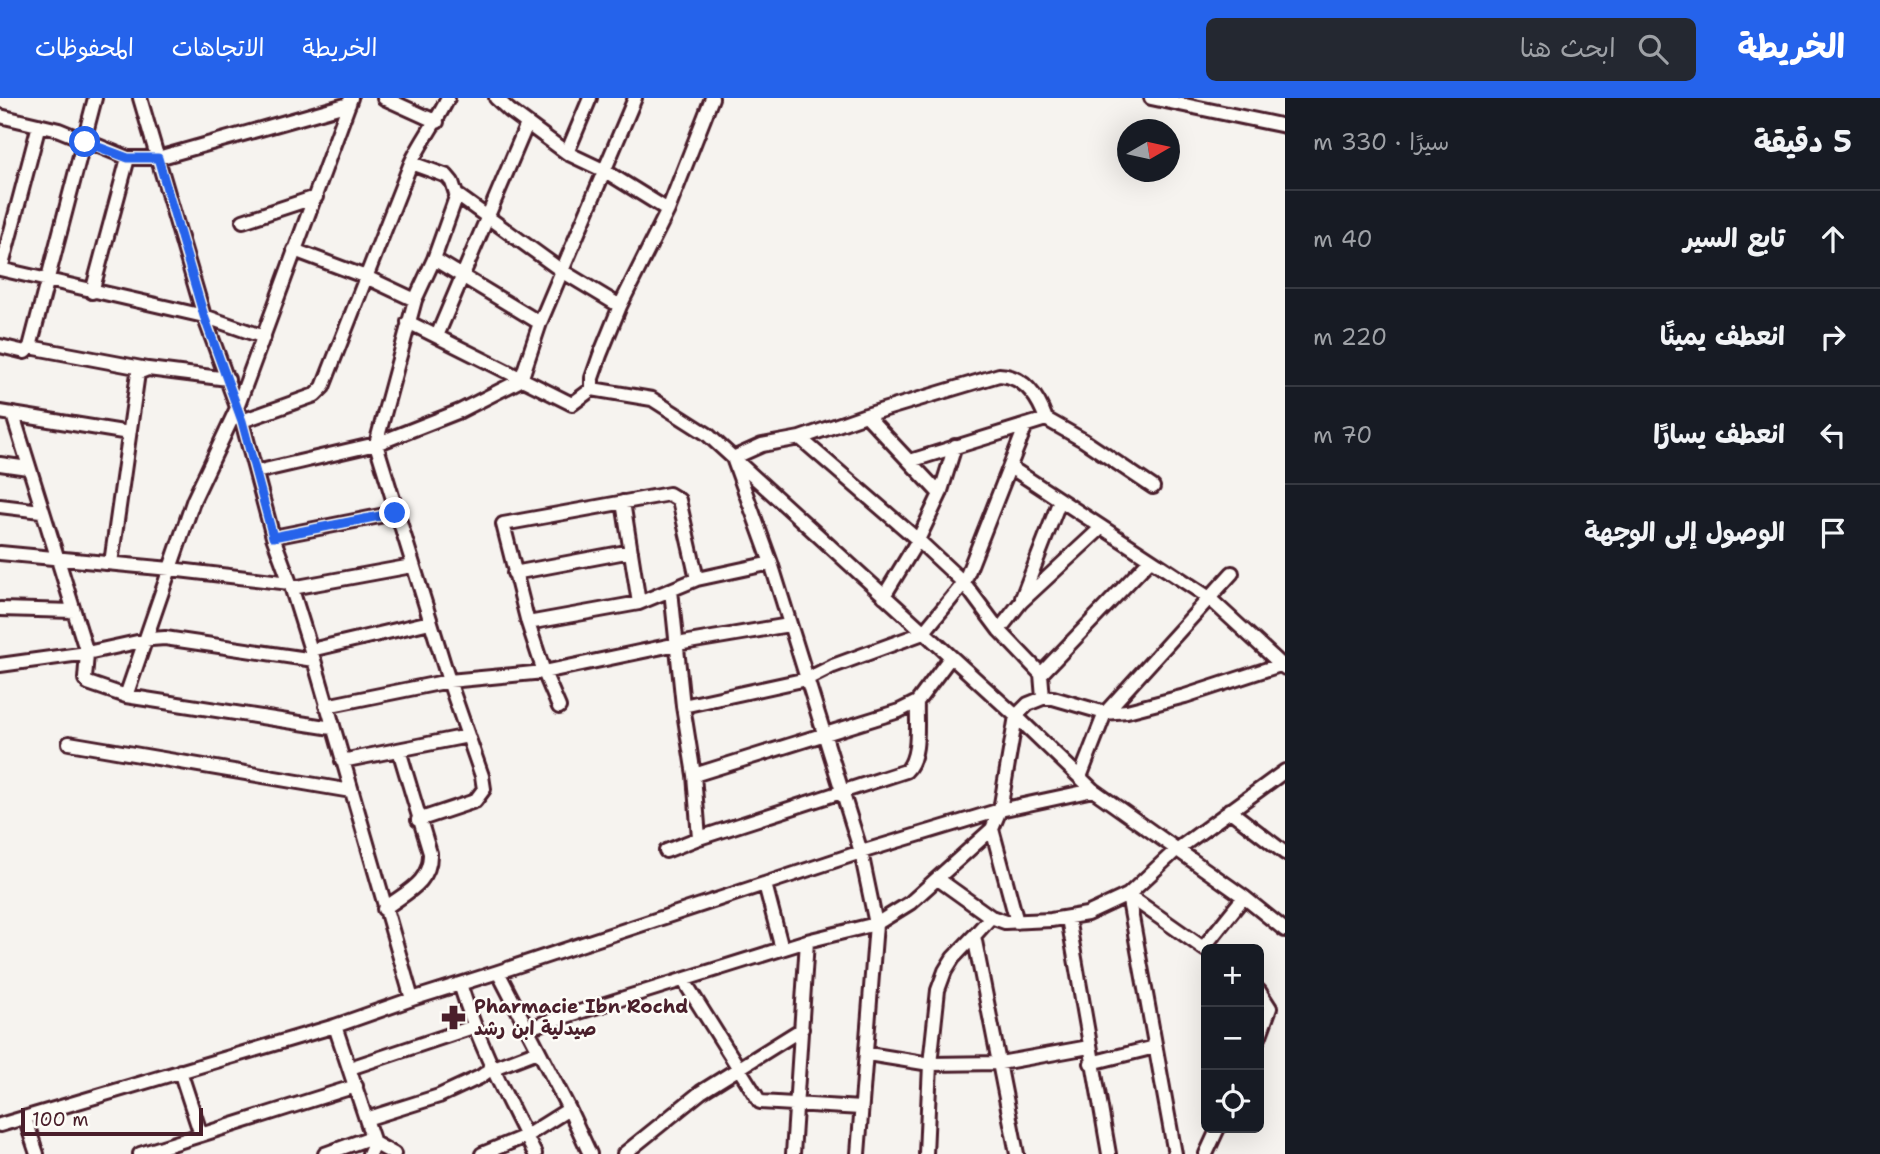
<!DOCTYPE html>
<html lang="ar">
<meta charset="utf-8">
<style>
:root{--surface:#171b24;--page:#242831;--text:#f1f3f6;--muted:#9ea1a6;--line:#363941;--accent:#2563eb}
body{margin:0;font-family:"Shantell Sans","Playpen Sans Arabic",sans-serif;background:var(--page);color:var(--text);direction:rtl}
.controls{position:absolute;right:21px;bottom:21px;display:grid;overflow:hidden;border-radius:10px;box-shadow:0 7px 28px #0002}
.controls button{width:63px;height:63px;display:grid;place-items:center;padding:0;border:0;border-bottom:2px solid var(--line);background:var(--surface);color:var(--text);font:35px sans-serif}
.compass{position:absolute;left:1117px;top:21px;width:63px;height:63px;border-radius:50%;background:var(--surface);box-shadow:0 7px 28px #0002;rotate:81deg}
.scale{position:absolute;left:21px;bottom:18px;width:182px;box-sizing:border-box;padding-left:7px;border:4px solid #4a1f2b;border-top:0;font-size:19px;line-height:24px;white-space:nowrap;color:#4a1f2b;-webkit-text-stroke:5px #fdfcf7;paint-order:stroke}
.stop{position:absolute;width:21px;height:21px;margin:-16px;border:5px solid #2563eb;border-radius:50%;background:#fff}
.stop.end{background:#2563eb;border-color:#fff;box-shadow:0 2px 7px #0008}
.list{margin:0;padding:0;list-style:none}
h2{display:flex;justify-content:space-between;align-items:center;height:91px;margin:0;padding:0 28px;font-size:30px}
h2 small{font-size:23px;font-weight:400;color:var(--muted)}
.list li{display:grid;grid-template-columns:46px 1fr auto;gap:21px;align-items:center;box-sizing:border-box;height:98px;padding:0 28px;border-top:2px solid var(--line)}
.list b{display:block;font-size:26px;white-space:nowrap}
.list em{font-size:23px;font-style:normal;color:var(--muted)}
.icon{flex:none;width:38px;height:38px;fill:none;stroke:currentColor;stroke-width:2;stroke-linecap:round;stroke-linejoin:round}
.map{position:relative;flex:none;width:1285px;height:1056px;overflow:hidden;direction:ltr}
header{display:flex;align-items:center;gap:42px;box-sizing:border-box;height:98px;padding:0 35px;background:var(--accent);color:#fff}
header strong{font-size:33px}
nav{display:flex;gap:38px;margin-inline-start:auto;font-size:24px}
.search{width:490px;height:63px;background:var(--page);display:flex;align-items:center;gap:18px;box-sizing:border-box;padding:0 24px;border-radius:10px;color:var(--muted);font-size:26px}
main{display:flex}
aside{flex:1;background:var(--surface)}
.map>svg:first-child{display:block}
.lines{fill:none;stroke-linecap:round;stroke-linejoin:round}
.minor-casing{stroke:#4a1f2b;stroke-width:18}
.minor{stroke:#fdfcf7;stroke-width:12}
.route{stroke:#2563eb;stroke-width:9}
.labels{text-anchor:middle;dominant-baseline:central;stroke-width:5;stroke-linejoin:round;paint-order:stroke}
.poi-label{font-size:19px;font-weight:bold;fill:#4a1f2b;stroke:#fdfcf7;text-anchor:start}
</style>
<header>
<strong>الخريطة</strong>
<div class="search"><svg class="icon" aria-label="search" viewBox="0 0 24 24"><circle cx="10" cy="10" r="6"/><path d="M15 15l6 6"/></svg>ابحث هنا</div>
<nav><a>الخريطة</a><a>الاتجاهات</a><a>المحفوظات</a></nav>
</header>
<main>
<aside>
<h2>5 دقيقة<small>سيرًا · 330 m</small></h2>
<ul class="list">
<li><svg class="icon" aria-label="ahead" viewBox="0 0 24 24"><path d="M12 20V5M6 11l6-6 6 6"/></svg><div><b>تابع السير</b></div><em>40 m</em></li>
<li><svg class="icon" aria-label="right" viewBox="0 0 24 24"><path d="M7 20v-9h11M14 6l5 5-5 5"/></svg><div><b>انعطف يمينًا</b></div><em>220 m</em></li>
<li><svg class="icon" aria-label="left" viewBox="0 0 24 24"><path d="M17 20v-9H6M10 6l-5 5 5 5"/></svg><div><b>انعطف يسارًا</b></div><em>70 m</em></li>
<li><svg class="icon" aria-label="arrive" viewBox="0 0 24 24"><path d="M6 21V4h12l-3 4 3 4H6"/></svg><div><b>الوصول إلى الوجهة</b></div></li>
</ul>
</aside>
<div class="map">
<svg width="1285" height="1056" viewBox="0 0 1285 1056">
<rect width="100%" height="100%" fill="#f6f3ef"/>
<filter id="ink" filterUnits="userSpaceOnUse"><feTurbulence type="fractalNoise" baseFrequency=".0143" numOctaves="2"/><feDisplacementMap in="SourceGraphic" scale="14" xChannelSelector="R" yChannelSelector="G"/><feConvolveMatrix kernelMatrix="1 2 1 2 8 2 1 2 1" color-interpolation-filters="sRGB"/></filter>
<g filter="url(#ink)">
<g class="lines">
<defs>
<path id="minor" d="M140 0 204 218 242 323 273 439 290 485 314 562 412 901
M384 0 437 24
M496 0 509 12 567 55 605 73 668 112
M1151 0 1285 28
M0 18 59 32 128 60H158L349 6
M567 55 590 0
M411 65 447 78 452 84 457 99
M243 123 316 99
M294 152 366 179 415 202 434 161 455 102 460 99 562 173 620 208
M434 161 540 225
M0 171 204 218 264 239
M1 171 39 27
M92 194 128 60
M415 202 376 346 449 583 482 678 484 691 475 703 418 722
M408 224 572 306 592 291 652 301 707 336 1016 618 1028 606 1043 600H1053L1105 615 1127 613 1185 598 1280 567
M437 238 527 26
M0 248 25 254 30 249 95 0
M30 249 147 271
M592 291V280L600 257 620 208 668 112 712 0
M0 314 129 335
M13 317 87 555 85 581 88 585 126 598 332 630
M866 317 940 396 918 442 884 498
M242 323 315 297 323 289 411 65C422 42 437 23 448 0
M800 340 918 442 964 485 999 532 1041 576
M910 363 1046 321 1083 342 1153 389
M0 366 28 370
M1010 369 1208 499 1285 570
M256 374 376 346 460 313 521 282 540 225 635 0
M940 396 955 348
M623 404 639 505
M0 408 41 413
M273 439 395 415
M0 455 170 471 290 485
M111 465 138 275 148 271 228 281
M514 475 631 453
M292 490 412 468
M671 492 683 608 694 677
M1022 500 1060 402
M0 511 74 513
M528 525 639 505 697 481 771 465
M999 532 1021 504 1101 430
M311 552 430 524
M0 567 87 555 151 541 165 540 314 562
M126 598 194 401 237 310 351 0
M1043 600 1041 576 1150 462
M326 608 449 583 544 574 677 546 789 527
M683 608 807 581 833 568 923 535 964 485 1026 327
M559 609 544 574 528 525 503 426 669 396 679 402 697 481
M69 645 351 693
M342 663 468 638
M1080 679 1105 615 1232 475
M1229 712 1285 755
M992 731 1017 824
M699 740 694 677 899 613 917 604 950 560
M666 753 699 740 906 673C921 659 916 624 917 604
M938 781 991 819 1005 824 1051 822 1087 816 1128 797 1175 753 1285 673
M765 786 782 851
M1128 797 1175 1056
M1128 797 1206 852
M384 811C406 794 431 785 430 755L399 652
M991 819 974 838 1017 1056
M1068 820 1109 1056
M1203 850 1244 799
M498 874 569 1011 590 1056
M684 883 760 1004 861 1010
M460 886C479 948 506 998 535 1056
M1259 893 1270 910 1259 940
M335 928 374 1045 369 1056
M528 930 807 843 876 826 910 805 992 731 1000 712 1016 618 1093 692 1244 799 1285 832
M868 956 930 966 1000 965 1089 949
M1091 965 1155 949
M350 970 473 929
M180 973 201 1037
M25 1020 37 1056
M366 1021 439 998 480 979 491 971 538 953
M0 1027 335 928 412 901 498 874 861 754 1000 712 1093 692
M374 1045 394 1056
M140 1056 356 988
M325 1056 372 1039
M482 1056 526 1038 569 1011
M624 1056 701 994 802 931
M793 1056 807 843
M858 1056 876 826 861 754 842 693 771 465 733 360 762 347 800 340 866 317 999 277C1024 278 1038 299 1046 321
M926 1056 930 966 938 892 945 873 953 860 974 838
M1206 1056 1218 1030"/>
</defs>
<use href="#minor" class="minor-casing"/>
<use href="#minor" class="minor"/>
</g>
</g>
<g class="lines" filter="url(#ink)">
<path class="route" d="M85 44 128 60H158L204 218 242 323 273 439 395 415"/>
</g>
<defs>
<symbol id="pharmacy-bare" viewBox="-9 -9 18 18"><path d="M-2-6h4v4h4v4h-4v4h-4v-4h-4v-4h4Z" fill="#4a1f2b" stroke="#fdfcf7" stroke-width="2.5" paint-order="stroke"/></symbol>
</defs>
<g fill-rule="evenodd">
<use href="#pharmacy-bare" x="436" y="902" width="35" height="35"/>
</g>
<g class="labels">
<g class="poi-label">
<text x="474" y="908">Pharmacie Ibn Rochd<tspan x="474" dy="22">صيدلية ابن رشد</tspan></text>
</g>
</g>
</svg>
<div class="controls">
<button>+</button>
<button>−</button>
<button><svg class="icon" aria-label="locate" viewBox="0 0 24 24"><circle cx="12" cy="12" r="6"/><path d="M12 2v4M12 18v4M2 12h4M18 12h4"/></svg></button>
</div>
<svg class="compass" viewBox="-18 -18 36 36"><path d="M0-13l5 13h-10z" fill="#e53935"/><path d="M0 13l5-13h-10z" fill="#9ea1a6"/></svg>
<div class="scale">100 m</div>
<div class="stop" style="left:85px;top:44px"></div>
<div class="stop end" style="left:395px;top:415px"></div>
</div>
</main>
